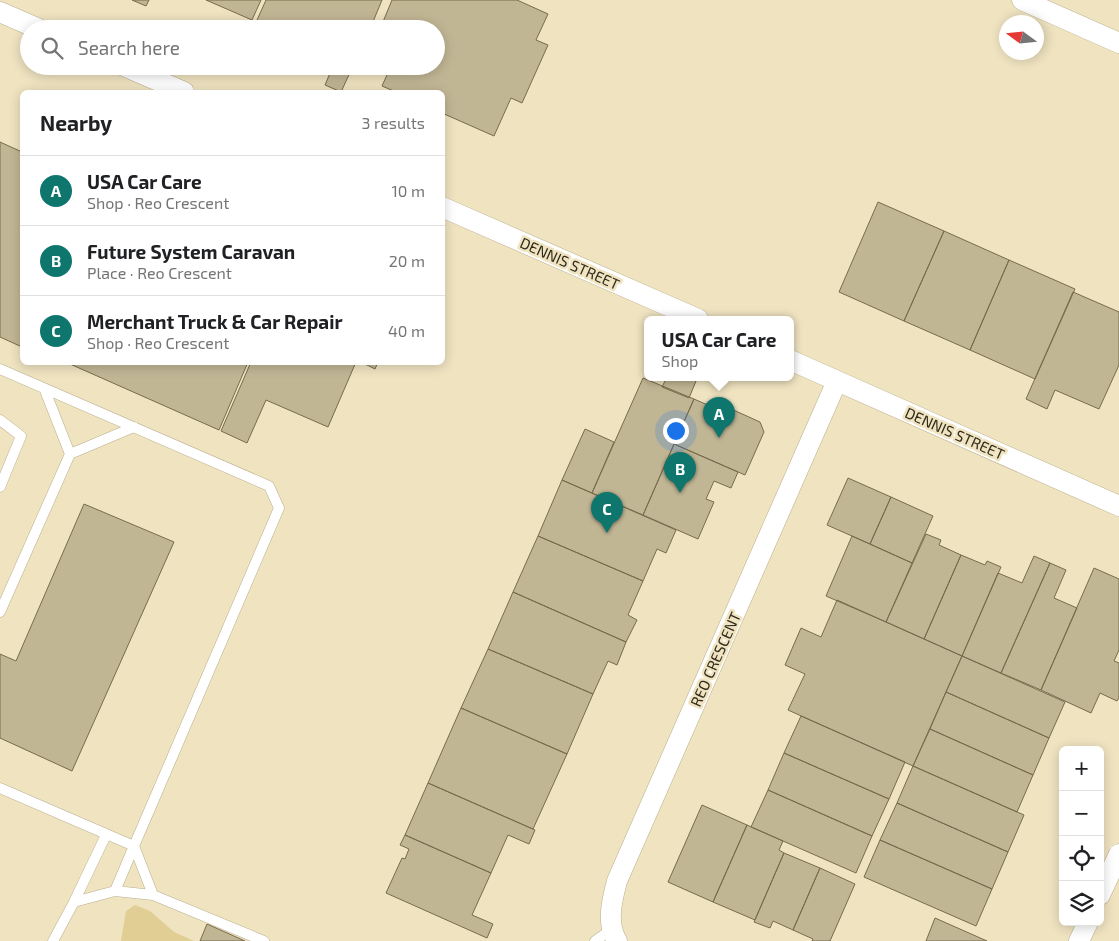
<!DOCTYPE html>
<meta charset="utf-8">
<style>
:root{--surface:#fff;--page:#f2f2f2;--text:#202124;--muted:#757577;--line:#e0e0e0;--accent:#0f766e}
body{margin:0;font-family:"Exo 2",sans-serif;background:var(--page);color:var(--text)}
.controls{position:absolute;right:15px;bottom:15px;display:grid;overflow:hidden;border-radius:8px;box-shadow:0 2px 12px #0003}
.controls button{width:45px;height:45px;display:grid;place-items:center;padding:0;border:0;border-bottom:1px solid var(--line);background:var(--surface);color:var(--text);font:25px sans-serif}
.compass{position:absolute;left:999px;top:15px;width:45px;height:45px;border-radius:50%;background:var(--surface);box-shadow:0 2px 12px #0003;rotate:285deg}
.you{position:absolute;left:675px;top:430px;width:18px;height:18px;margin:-12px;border:4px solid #fff;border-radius:50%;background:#1a73e8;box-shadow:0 0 0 8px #1a73e833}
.badge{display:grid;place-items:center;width:32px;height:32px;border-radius:50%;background:var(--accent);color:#fff;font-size:16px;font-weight:700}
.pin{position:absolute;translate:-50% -41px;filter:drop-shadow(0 1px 2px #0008)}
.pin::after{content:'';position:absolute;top:26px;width:18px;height:15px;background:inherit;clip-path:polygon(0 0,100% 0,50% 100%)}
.popup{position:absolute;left:644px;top:316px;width:150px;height:65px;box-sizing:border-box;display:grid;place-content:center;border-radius:8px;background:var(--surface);filter:drop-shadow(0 1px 4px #0005);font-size:16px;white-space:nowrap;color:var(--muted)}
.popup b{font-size:19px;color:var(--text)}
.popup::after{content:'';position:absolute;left:50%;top:100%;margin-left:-10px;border:10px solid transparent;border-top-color:var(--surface)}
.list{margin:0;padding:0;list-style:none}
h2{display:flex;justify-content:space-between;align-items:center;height:65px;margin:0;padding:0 20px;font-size:21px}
h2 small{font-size:16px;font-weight:400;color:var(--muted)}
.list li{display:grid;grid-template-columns:32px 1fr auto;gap:15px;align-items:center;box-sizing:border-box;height:70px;padding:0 20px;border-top:1px solid var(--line)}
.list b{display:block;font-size:19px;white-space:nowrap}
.list p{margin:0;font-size:16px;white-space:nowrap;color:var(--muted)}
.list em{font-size:16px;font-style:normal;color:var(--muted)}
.icon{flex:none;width:28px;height:28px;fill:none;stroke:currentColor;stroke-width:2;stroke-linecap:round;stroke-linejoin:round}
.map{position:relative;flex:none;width:1119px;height:941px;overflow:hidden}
.search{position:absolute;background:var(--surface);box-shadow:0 2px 12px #0003;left:20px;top:20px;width:425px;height:55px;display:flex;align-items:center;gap:12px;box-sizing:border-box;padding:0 18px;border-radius:28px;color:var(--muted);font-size:19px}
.panel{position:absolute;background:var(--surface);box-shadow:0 2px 12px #0003;left:20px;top:90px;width:425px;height:275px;border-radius:8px}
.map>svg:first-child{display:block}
.green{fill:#e1ce95}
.building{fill:#c1b694;stroke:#766c4c}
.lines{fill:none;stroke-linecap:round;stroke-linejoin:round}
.service-casing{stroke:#baaf8d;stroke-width:11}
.minor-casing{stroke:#baaf8d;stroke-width:21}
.service{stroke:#fff;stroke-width:10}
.minor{stroke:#fff;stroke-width:20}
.labels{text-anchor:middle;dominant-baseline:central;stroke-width:5;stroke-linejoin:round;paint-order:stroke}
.street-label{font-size:15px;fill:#2f2a1d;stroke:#efe3c0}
</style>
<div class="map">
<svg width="1119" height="941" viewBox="0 0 1119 941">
<rect width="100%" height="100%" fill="#efe3c0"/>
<path class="green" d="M135 905 150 911 174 932 194 941H121L126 911Z"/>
<path class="building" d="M132 0H149L146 6Z
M206 0H261L252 20Z
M266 0H382L370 29H253Z
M392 0H517L548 14 536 40 548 45 522 103 511 98 494 136 442 113V92H396L382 86 391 66H436V29H380Z
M333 66H353L341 92 325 85Z
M0 142 22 152V347L0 337Z
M878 202 944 231 904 321 839 292Z
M944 231 1009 260 970 350 904 321Z
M1009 260 1075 289 1035 379 970 350Z
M1073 292 1119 312V365L1099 409 1055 390 1047 409 1026 399Z
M71 362H248L219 430 70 364Z
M251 362H356L328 427 266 400 247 443 221 431Z
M361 362H378L375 369Z
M667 377H686L696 381 689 398 662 387Z
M643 378 694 399 643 515 592 493Z
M694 399 726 413 729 408 760 422 764 432 745 475 674 444Z
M585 429 614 442 592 493 562 480Z
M674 444 738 472 731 488 714 481 706 499 714 502 698 539 643 515Z
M848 478 891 497 870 544 827 525Z
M562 480 676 530 666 553 657 549 643 581 538 536Z
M891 497 933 516 912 563 870 544Z
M84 504 174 542 72 771 0 738V654L16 661Z
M926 534 941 540 939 545 961 555 924 639 886 622Z
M538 536 643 581 628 615 637 620 626 642 513 592Z
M852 536 912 563 886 622 826 596Z
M961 555 985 565 987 561 1001 567 962 656 924 639Z
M1034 556 1050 563 1001 673 962 656 998 573 1022 583Z
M1050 563 1066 570 1054 598 1077 608 1041 690 1001 673Z
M1094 568 1119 579V650L1114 661 1119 663V698L1117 701 1100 693 1091 713 1041 690Z
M513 592 626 642 617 665 608 661 593 694 488 649Z
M837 600 962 656 913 766 788 710 805 674 785 665 801 628 821 637Z
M488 649 593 694 567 754 461 708Z
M962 656 1065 702 1049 738 946 692Z
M946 692 1049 738 1033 775 930 729Z
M461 708 567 754 533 829 428 783Z
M801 716 905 762 889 799 784 753Z
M930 729 1033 775 1017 812 913 766Z
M784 753 889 799 872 836 768 790Z
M913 766 1024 815 1008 852 897 803Z
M428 783 535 830 529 844 508 835 491 873 405 835Z
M768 790 872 836 856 873 751 827Z
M897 803 1008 852 992 889 880 840Z
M702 805 747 825 713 902 668 882Z
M747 825 783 841 779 850 784 853 755 920 713 902Z
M405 835 491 873 472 915 493 924 487 938 386 893 402 858 405 859 409 849 400 845Z
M880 840 992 889 976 926 864 877Z
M784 853 820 868 793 930 773 921 770 928 754 922Z
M820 868 855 884 830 941H812L813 939 793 930Z
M935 918 987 941H926Z
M207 924 245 941H200Z"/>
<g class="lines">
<defs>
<path id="service" d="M0 369 269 486 279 508 134 846 153 895
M0 420 21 436 0 487
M70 454 134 427
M0 612 70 454 44 388
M0 788 134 846 115 891
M74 902 106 835
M53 941 74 902 115 891 153 895 264 941
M595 941 612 929"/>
<path id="minor" d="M1022 0 1119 43
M0 12 39 29
M124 66 184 92
M442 207 698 319
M790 360 1119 506
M1100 895 1119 854
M617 941C606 923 612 900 617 881L837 381
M1079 941 1088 922"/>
</defs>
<use href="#service" class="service-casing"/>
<use href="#minor" class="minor-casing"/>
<use href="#service" class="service"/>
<use href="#minor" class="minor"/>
</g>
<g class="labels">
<g class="street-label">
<text transform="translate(570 263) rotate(24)">DENNIS STREET</text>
<text transform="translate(955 433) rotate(24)">DENNIS STREET</text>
<text transform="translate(715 659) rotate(-66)">REO CRESCENT</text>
</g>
</g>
</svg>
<div class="controls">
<button>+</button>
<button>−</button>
<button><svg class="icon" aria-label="locate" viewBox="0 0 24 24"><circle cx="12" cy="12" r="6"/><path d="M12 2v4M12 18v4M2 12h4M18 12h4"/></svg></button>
<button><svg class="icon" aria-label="layers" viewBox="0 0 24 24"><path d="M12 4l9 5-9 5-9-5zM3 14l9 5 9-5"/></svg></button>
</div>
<svg class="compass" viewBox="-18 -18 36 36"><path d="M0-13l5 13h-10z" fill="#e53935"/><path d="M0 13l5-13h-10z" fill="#757577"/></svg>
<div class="you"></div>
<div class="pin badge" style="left:719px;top:438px">A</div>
<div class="popup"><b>USA Car Care</b>Shop</div>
<div class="pin badge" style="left:680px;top:493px">B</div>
<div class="pin badge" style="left:607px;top:533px">C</div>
<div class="search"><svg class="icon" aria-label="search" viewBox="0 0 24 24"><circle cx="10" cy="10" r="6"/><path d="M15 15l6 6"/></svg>Search here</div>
<section class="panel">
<h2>Nearby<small>3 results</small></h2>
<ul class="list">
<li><span class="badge">A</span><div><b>USA Car Care</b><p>Shop · Reo Crescent</p></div><em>10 m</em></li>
<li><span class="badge">B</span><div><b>Future System Caravan</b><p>Place · Reo Crescent</p></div><em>20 m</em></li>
<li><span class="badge">C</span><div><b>Merchant Truck &amp; Car Repair</b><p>Shop · Reo Crescent</p></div><em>40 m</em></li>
</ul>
</section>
</div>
